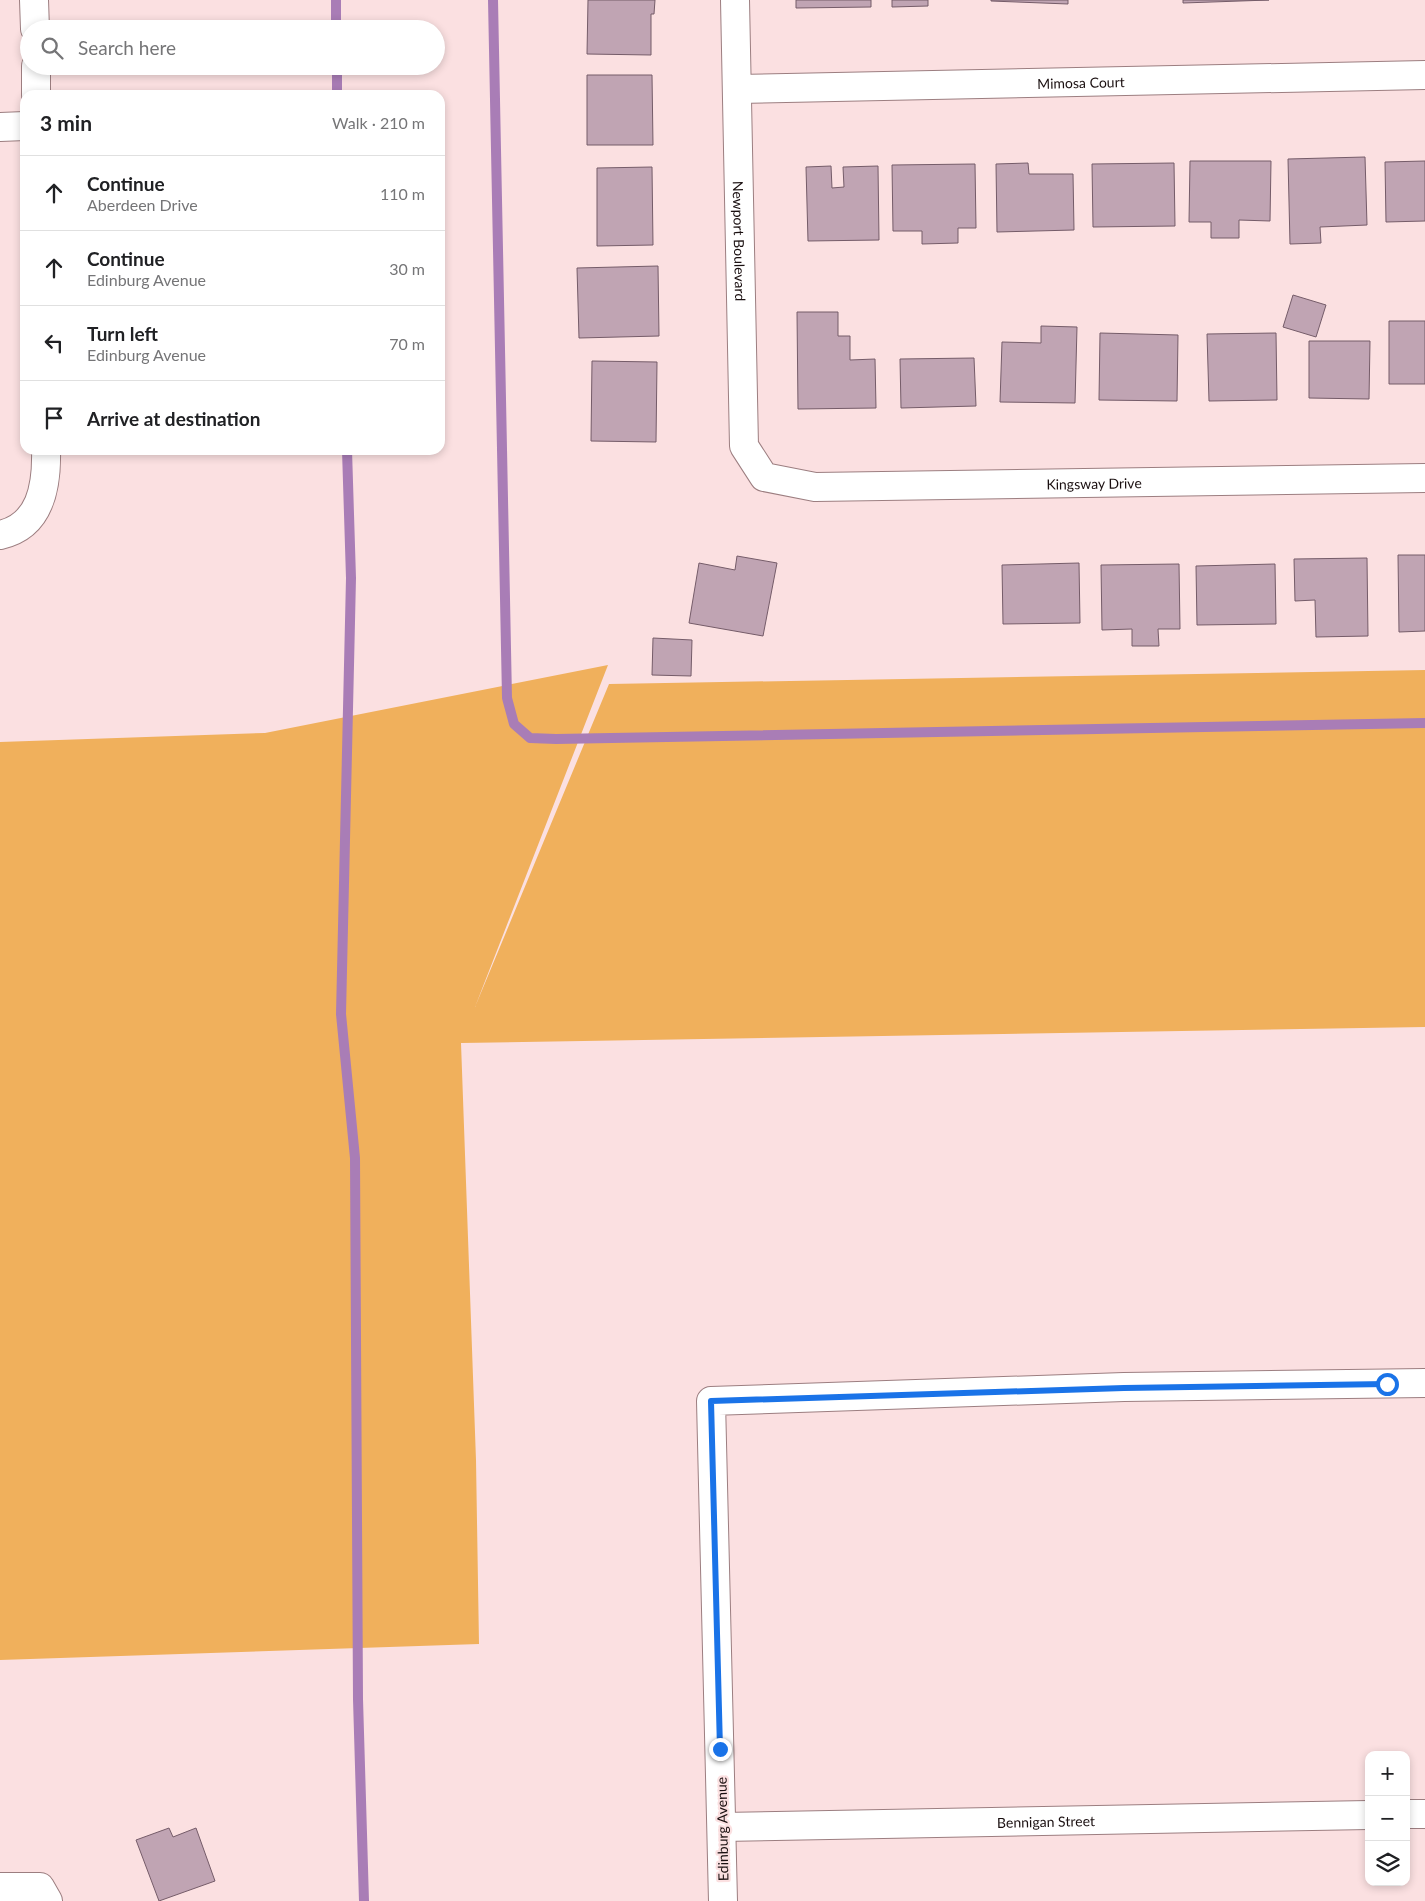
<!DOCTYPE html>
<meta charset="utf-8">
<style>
:root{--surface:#fff;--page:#f6f6f6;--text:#202124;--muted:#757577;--line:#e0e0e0}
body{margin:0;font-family:Lato,sans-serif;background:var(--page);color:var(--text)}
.controls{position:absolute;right:15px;bottom:15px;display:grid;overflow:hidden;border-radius:10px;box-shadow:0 2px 8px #0003}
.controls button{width:45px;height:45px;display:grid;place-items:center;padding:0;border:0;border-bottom:1px solid var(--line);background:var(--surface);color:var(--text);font:25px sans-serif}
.stop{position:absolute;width:15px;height:15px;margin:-11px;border:4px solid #1a73e8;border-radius:50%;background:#fff}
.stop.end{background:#1a73e8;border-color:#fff;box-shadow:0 1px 5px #0008}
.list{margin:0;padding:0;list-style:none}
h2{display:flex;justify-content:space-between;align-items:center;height:65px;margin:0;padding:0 20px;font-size:21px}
h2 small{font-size:16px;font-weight:400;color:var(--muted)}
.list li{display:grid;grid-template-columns:32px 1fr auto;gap:15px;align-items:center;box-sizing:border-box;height:75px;padding:0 20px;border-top:1px solid var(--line)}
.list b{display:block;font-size:19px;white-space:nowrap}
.list p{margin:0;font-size:16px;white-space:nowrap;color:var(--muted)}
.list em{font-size:16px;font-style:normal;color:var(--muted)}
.icon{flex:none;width:28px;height:28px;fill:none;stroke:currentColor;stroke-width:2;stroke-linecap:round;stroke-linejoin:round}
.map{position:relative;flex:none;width:1425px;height:1901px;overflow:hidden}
.search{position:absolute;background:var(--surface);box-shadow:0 2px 8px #0003;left:20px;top:20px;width:425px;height:55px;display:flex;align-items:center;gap:12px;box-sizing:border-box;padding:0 18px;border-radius:28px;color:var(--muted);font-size:19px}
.panel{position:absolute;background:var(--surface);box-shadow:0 2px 8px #0003;left:20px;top:90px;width:425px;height:365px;border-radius:15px}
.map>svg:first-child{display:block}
.green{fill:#f0b05c}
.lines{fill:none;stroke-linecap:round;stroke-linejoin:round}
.stream{stroke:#a97db6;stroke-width:10}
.building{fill:#c0a4b3;stroke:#755c69}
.minor-casing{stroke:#9c7e80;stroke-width:30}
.minor{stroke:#fff;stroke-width:28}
.route{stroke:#1a73e8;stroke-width:6}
.labels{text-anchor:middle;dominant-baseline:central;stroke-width:4.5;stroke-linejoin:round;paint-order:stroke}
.street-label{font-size:14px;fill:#1a0f10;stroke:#fbe0e1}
</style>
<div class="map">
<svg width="1425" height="1901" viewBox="0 0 1425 1901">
<rect width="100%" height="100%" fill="#fbe0e1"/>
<path class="green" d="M608 665 475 1007 609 684 1425 670V1027L461 1043 476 1460 479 1644 0 1660V742L265 733Z"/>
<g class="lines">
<path class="stream" d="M336 0V29
M493 0 507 698 514 724 530 738 556 739 1425 723
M337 66V95
M347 450 351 578 341 1014 355 1158 358 1699 364 1901"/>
</g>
<path class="building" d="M588 0H655L654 14H651V55L587 54Z
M796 0H871V7L796 8Z
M892 0H928V6L892 7Z
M991 0H1068V4L991 1Z
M1183 0H1269L1183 3Z
M587 75H652L653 145H587Z
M1365 157 1367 225 1320 227 1321 243 1290 244 1288 159Z
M1190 161H1271L1270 221 1239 220V238H1211V222H1189Z
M1425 161V221L1386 222 1385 162Z
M1028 163 1029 174H1073L1074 230 997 232 996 164Z
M1174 163 1175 226 1093 227 1092 164Z
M975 164 976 228H958V243L922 244V231H893L892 165Z
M831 166 832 188 844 187 843 167 878 166 879 240 808 241 806 167Z
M652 167 653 245 597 246V168Z
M658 266 659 336 579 338 577 268Z
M1293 295 1326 305 1316 337 1283 327Z
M797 312H838V336H850V360L875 359 876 408 798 409Z
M1389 321H1425V384H1389Z
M1041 326 1077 327 1075 403 1000 402 1002 342 1041 343Z
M1100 333 1178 335 1177 401 1099 400Z
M1276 333 1277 400 1209 401 1207 334Z
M1309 341H1370L1369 399 1309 398Z
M974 358 976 406 901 408 900 359Z
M592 361 657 362 656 442 591 441Z
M1398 555H1425V631L1399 632Z
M737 556 777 563 763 636 689 623 699 563 735 570Z
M1367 558 1368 636 1316 637 1315 600 1295 601 1294 559Z
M1079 563 1080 623 1003 624 1002 565Z
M1179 564 1180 629H1158L1159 646H1132V629L1102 630 1101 565Z
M1275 564 1276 624 1197 625 1196 566Z
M653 638 692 640 691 676 652 675Z
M169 1828 173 1837 196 1828 215 1881 159 1901 136 1840Z"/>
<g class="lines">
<defs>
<g id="minor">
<path d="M34 0 35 29"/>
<path id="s1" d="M735 0 744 446 764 477 815 487 1425 478"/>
<path d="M36 66V95"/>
<path id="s2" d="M737 89 1425 75"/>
<path d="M0 127 25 126"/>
<path d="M0 535C41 526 47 486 46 450"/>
<path d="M1406 1814H1425"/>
<path id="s3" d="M722 1827 1369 1815"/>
<path d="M0 1887H40L48 1901"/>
<path d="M723 1901 711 1401 1124 1387 1425 1383"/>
</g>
</defs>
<use href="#minor" class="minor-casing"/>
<use href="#minor" class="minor"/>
</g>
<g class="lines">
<path class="route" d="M720 1749 711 1401 1124 1388 1387 1384"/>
</g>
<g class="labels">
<g class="street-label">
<text stroke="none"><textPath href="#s2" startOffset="344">Mimosa Court</textPath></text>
<text stroke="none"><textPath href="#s1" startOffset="241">Newport Boulevard</textPath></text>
<text stroke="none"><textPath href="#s1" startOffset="814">Kingsway Drive</textPath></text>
<text stroke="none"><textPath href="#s3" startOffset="324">Bennigan Street</textPath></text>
<text transform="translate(722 1829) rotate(-91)">Edinburg Avenue</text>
</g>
</g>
</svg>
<div class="controls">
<button>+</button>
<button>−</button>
<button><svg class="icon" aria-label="layers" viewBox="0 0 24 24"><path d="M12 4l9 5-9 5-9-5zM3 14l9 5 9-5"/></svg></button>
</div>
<div class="stop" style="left:1387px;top:1384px"></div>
<div class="stop end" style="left:720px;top:1749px"></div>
<div class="search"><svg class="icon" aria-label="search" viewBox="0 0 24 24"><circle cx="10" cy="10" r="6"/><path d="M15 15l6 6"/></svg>Search here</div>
<section class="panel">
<h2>3 min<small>Walk · 210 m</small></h2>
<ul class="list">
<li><svg class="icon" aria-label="ahead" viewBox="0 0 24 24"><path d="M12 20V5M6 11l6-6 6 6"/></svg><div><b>Continue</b><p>Aberdeen Drive</p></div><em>110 m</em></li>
<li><svg class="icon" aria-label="ahead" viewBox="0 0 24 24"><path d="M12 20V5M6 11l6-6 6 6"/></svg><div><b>Continue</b><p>Edinburg Avenue</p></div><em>30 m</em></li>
<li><svg class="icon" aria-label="left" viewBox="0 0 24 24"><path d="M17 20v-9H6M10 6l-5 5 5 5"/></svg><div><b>Turn left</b><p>Edinburg Avenue</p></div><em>70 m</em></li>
<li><svg class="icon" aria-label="arrive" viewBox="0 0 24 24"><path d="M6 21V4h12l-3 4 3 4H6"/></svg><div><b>Arrive at destination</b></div></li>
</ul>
</section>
</div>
